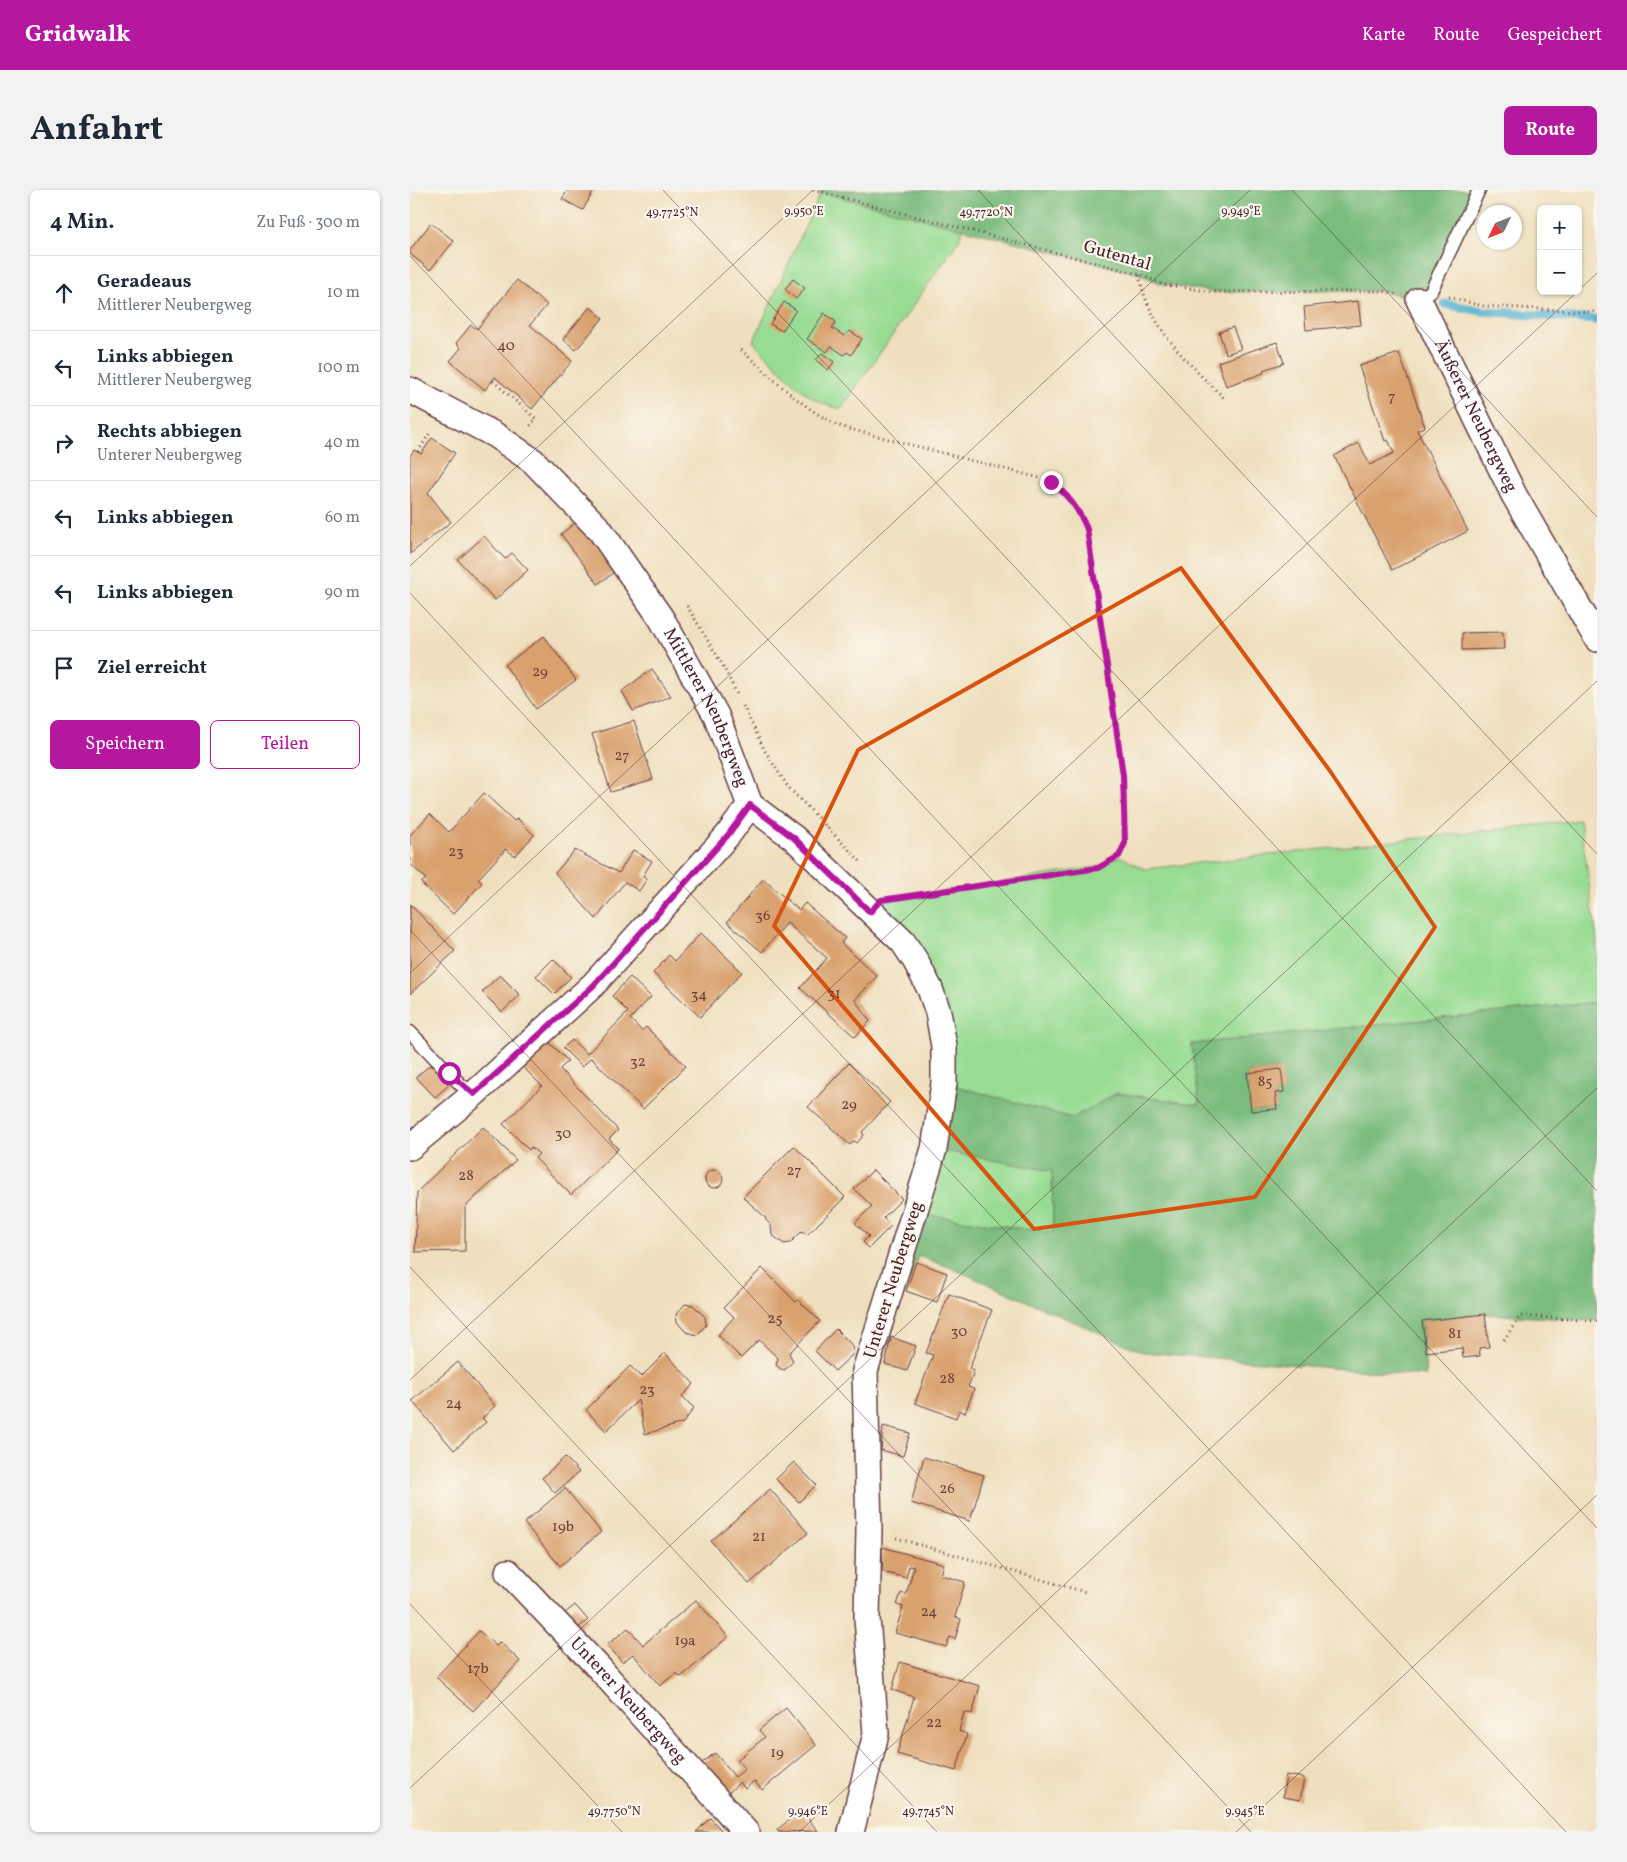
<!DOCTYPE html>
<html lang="de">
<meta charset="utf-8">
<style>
:root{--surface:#fff;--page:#f2f2f3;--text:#1f2937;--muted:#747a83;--line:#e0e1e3;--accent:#b5179e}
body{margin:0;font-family:Vollkorn,serif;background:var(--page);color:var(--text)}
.controls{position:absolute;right:15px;top:15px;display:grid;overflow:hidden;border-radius:8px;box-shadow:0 1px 4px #0004}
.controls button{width:45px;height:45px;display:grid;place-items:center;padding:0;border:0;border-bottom:1px solid var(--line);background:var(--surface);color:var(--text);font:25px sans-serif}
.compass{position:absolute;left:1067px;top:15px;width:45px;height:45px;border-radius:50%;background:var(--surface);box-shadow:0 1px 4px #0004;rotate:227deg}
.stop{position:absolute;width:15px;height:15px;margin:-11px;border:4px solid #b5179e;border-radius:50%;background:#fff}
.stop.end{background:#b5179e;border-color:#fff;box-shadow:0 1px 5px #0008}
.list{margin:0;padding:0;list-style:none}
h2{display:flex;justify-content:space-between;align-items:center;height:65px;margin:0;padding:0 20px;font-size:21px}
h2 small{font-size:16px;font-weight:400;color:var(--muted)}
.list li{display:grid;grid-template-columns:32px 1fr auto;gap:15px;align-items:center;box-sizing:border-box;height:75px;padding:0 20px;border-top:1px solid var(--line)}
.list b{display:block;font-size:19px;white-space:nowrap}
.list p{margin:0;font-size:16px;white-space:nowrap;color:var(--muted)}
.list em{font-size:16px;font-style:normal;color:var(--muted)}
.actions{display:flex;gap:10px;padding:15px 20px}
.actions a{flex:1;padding:11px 0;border:1px solid var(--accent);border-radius:8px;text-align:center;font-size:18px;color:var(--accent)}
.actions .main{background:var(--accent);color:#fff}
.icon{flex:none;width:28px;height:28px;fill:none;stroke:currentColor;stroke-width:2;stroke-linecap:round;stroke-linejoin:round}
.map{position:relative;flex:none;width:1187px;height:1642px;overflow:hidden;border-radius:8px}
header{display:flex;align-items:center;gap:30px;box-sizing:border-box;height:70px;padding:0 25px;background:var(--accent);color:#fff}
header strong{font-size:24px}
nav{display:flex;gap:28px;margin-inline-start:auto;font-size:18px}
.intro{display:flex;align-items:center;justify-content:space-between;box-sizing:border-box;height:120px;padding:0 30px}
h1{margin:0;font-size:35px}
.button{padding:12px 22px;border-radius:8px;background:var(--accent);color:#fff;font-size:18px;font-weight:700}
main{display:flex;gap:30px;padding:0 30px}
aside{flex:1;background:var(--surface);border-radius:8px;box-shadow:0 1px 4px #0004}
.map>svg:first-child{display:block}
.green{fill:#98dc93;stroke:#717e5f}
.forest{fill:#7abc7d;stroke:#626e54;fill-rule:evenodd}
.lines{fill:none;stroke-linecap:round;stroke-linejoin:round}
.stream{stroke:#50afce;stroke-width:9}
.building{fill:#d9a16e}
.service-casing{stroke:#633c41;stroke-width:15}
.minor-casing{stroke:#633c41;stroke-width:28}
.path{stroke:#633c41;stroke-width:3;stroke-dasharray:1 4;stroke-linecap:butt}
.service{stroke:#fff;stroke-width:12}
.minor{stroke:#fff;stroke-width:25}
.route{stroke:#b5179e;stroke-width:6}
.marked{fill:none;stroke:#d8530f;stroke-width:4;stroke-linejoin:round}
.ticks{fill:none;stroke:#4a1f2b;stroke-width:1;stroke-opacity:0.45}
.labels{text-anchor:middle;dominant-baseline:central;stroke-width:4.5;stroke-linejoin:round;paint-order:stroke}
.number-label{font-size:15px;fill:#6e403c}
.street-label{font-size:18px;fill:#4a1f2b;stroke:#fbf7ec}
.ticks-label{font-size:12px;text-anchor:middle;fill:#4a1f2b;stroke:#fbf7ec;stroke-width:4.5;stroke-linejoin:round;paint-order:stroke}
</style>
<header>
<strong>Gridwalk</strong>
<nav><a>Karte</a><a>Route</a><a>Gespeichert</a></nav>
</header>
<div class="intro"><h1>Anfahrt</h1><a class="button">Route</a></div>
<main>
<aside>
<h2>4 Min.<small>Zu Fuß · 300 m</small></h2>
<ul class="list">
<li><svg class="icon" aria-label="ahead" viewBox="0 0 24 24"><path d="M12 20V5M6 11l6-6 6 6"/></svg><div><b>Geradeaus</b><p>Mittlerer Neubergweg</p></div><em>10 m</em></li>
<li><svg class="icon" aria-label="left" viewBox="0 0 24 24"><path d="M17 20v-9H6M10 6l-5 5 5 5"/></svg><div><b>Links abbiegen</b><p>Mittlerer Neubergweg</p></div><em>100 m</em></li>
<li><svg class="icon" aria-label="right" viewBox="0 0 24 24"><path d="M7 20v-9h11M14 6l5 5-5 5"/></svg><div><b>Rechts abbiegen</b><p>Unterer Neubergweg</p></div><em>40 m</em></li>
<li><svg class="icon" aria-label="left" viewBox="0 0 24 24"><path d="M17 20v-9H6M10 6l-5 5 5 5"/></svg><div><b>Links abbiegen</b></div><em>60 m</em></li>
<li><svg class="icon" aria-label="left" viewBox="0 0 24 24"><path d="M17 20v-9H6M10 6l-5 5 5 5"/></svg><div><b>Links abbiegen</b></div><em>90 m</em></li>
<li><svg class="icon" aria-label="arrive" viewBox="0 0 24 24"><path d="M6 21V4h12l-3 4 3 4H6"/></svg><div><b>Ziel erreicht</b></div></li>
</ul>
<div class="actions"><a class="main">Speichern</a><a>Teilen</a></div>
</aside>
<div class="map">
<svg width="1187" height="1642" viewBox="0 0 1187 1642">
<rect width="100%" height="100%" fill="#fbf7ec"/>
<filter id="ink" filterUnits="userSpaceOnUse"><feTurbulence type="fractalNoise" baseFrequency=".02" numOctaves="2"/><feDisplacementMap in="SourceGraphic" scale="10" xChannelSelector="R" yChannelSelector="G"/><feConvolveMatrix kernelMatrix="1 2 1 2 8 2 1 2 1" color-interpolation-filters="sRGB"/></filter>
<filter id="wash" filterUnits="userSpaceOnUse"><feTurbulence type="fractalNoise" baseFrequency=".0096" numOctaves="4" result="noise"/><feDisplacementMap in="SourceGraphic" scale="20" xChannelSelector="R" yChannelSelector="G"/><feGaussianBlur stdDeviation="1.12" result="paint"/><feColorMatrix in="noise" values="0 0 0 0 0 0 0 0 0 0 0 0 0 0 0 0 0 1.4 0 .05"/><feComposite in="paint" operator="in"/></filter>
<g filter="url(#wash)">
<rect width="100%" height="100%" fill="#efdfbe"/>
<path class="green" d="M411 2 553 39 549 50 431 219C394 213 369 176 343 152Z
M1170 630 1187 749V812L782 854 790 915 707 903 662 928 534 893 528 822 460 722 471 711 688 677 709 666 735 679Z
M524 959 642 981 643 1043 504 1023Z"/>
<path class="forest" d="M403 0H1069L1009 110 973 101 803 102 752 94 729 84Z
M1187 812V1131L1075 1124 1012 1131 1016 1186 733 1162 539 1077 508 1066 500 1090 484 1085 504 1023 643 1043 642 981 524 959 534 893 662 928 707 903 789 915 782 854ZM871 879 865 903 866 919 842 921 837 883Z"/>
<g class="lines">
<path class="stream" d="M1035 114 1072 121 1187 130"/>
</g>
<g id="blocks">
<path class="building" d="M158 0H184L173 20 152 9Z
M21 33 44 51 20 80 0 64V60Z
M383 89 395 98 386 109 375 99Z
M107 90 137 115 120 135 162 171 122 219 85 187 75 200 40 171 51 158 46 153 61 135 67 139Z
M948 111 951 135 896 140 894 117Z
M374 112 386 120 372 141 360 134Z
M180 117 193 128 166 160 153 149Z
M414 123 426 132 422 138 434 146 440 141 452 149 441 165 437 162 434 165 421 156 417 162 397 149Z
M823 137 831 159 816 164 809 142Z
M867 152 874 173 853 180 854 183 816 196 808 172Z
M412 163 424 172 418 180 406 170Z
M989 163 1015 237 1007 240 1058 341 982 380 924 266 949 253 960 275 984 263 978 250 975 251 949 176Z
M22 248 45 263 18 303 41 332 0 364V266L4 260 11 264Z
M166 332 178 348 181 346 206 381 188 394 151 344Z
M74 346 95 369 102 363 118 380 85 410 48 370Z
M1093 442 1094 459 1052 460V443Z
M134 446 166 490 126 519 95 475Z
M242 479 261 506 223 521 212 501Z
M224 531 243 589 201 602 182 544Z
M74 603 104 631 107 628 124 645 105 666 96 659 68 689 72 693 43 724 11 693 16 689 0 674V645L20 624 39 642Z
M165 660 209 683 223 660 242 671 233 686 237 689 229 701 215 692 186 729 145 683Z
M353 689 389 720 395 713 435 748 431 753 467 786 445 810 460 831 445 847 390 798 417 768 377 733 352 762 317 732Z
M0 714 45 761 0 804Z
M291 743 332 782 290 827 243 783 259 765 265 771Z
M143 769 161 787 144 804 126 786Z
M90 785 110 805 92 822 72 802Z
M220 787 241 807 220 829 232 841 236 837 276 876 233 919 181 868 172 877 153 858 162 850 177 864 218 822 202 806Z
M138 851 158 871 150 879 208 940 199 949 208 959 161 1005 125 968 129 964 121 957 119 960 93 934 132 896 112 876Z
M439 873 480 912 452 942 454 945 447 953 444 951 440 955 398 917Z
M20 875 39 895 25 907 6 887Z
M871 879 874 902 865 903 867 919 841 921 837 883Z
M73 937 106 970 55 1017V1061L5 1062 7 1002Z
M384 956 435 1007 397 1045 392 1041 380 1053 374 1054 362 1045 361 1035 355 1029 356 1028 333 1007Z
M463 980 492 1009 473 1028 481 1036 459 1058 453 1052 459 1046 445 1033 462 1016 444 999Z
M295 989a9 9 0 1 1 18 0a9 9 0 1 1-18 0Z
M506 1072 537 1083 527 1112 496 1101Z
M352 1078 386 1112 388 1110 410 1131 379 1163 383 1171 376 1179 372 1180 366 1175 368 1168 349 1150 331 1168 308 1145 324 1127 314 1117Z
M539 1104 582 1120 559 1179 564 1181 558 1197 564 1199 555 1223 549 1220 546 1228 505 1213 523 1165 516 1163Z
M275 1114 283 1115 295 1127 296 1135 287 1145 276 1142 267 1132 266 1124Z
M1075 1124 1079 1157 1069 1158 1070 1166 1053 1168 1052 1158 1016 1162 1012 1131Z
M426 1139 441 1154 444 1163 425 1181 405 1161Z
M481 1147 506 1156 497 1181 475 1174Z
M255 1163 284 1194 272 1206 284 1218 273 1233 235 1244 228 1210 196 1241 176 1220 220 1176 231 1187Z
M48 1172 85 1216 72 1228 76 1232 44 1260 2 1211Z
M473 1236 500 1243 493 1266 471 1260Z
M155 1267 169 1282 145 1303 132 1288Z
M514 1267 574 1285 560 1331 501 1313Z
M384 1272 406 1295 389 1312 366 1289Z
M155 1298 191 1342 150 1376 114 1333Z
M360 1299 398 1343 339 1394 301 1351Z
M472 1357 534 1374 531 1385 555 1392 545 1427 551 1429 545 1449 540 1447 536 1457 485 1443 493 1417 487 1415 491 1403 496 1405 504 1377 499 1376 496 1388 473 1382Z
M286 1410 318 1447 271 1487 266 1483 250 1496 223 1464 212 1472 197 1455 218 1438 233 1455Z
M165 1415 178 1430 162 1443 149 1428Z
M69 1441 86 1456 90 1452 110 1471 63 1521 26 1487Z
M490 1472 570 1496 562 1524 554 1522 549 1541 557 1544 546 1581 487 1564 504 1507 482 1500Z
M376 1518 406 1555 352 1600 344 1591 335 1599 330 1592 317 1604 292 1573 305 1563 325 1587 335 1579 327 1570 355 1547 349 1540Z
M876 1585 894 1588 890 1610 873 1607Z
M391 1620 408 1641 369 1642 367 1640Z
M300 1628 313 1642H286Z"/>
</g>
</g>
<g filter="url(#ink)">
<use href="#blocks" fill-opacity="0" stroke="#633c41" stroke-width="1"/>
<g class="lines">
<defs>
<path id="service" d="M1009 110 1021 101 1069 0
M0 842 50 894 64 904"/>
<g id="minor">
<path id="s1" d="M1009 110 1104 305 1187 449"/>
<path id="s2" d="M0 200 85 245 123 271 190 340 251 428 306 525 340 615"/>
<path d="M340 615 384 648 493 752 505 770 520 799 528 822 534 856V893L524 959 455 1181 459 1340 457 1428 466 1544 441 1642"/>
<path d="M0 957 64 904 183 795 318 645 340 615"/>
<path id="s3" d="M98 1382 190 1479 336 1642"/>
</g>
</defs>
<use href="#service" class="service-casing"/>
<use href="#minor" class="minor-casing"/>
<path class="path" d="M403 0 729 84 752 94 803 102 973 101 985 104
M729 85C739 138 778 173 815 209
M1039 107 1072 116 1187 122
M331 160C363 188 393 220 432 237L641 291C658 305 668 318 677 339L713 585 715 653 709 666 688 677 486 709
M83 191 126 229 120 236
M8 262 21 241
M277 416 312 474 328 506
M333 516 355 561 378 597 450 671
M1094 1150 1110 1126 1187 1131
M486 1348 675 1402"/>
<use href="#service" class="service"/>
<use href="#minor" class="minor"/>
</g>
</g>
<g class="lines" filter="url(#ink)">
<path class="route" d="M39 883 64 904 183 796 318 645 340 615 384 648 460 722 471 710 688 678 709 666 715 653 713 585 677 339C668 318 658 305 641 292"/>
</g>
<path class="marked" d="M771 378 920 581 1025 737 845 1007 624 1039 364 736 448 560Z"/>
<path class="ticks" d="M253 0 1187 1001M568 0 1187 664M882 0 1187 327M0 66 1187 1338M1168 101 1187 83M0 376 403 0M0 403 1156 1642M0 740 841 1642M0 783 840 0M0 1077 527 1642M0 1190 1168 101M0 1414 212 1642M0 1598 1187 491M389 1642 1187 898M826 1642 1187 1305"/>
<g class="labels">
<g class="number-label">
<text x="96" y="156">40</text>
<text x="982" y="207">7</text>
<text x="130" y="482">29</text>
<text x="212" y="566">27</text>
<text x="46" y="662">23</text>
<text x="353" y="726">36</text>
<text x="424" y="804">31</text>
<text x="289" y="805">34</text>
<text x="228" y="872">32</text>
<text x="855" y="892">85</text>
<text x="439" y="915">29</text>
<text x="153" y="944">30</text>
<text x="384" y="981">27</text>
<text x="56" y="986">28</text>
<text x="365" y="1129">25</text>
<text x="549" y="1142">30</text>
<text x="1045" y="1144">81</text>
<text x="537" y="1189">28</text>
<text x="237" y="1200">23</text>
<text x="44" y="1214">24</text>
<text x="537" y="1299">26</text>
<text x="153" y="1337">19b</text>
<text x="349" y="1347">21</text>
<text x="519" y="1422">24</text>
<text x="275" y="1451">19a</text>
<text x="68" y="1479">17b</text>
<text x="524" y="1533">22</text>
<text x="367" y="1563">19</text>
</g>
<g class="street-label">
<text transform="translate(707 66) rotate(16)">Gutental</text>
<text stroke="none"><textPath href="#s1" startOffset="129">Äußerer Neubergweg</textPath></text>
<text stroke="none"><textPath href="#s2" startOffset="446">Mittlerer Neubergweg</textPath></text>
<text transform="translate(484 1090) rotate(-73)">Unterer Neubergweg</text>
<text stroke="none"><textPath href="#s3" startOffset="176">Unterer Neubergweg</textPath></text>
</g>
</g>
<g class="ticks-label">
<text x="394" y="25">9.950°E</text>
<text x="831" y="25">9.949°E</text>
<text x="262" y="26">49.7725°N</text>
<text x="576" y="26">49.7720°N</text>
<text x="204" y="1625">49.7750°N</text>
<text x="518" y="1625">49.7745°N</text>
<text x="398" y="1625">9.946°E</text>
<text x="835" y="1625">9.945°E</text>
</g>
</svg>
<div class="controls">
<button>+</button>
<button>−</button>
</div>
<svg class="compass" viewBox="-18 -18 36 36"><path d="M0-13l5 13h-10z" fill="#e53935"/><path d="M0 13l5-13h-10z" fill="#747a83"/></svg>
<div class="stop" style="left:39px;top:883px"></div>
<div class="stop end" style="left:641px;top:292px"></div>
</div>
</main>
